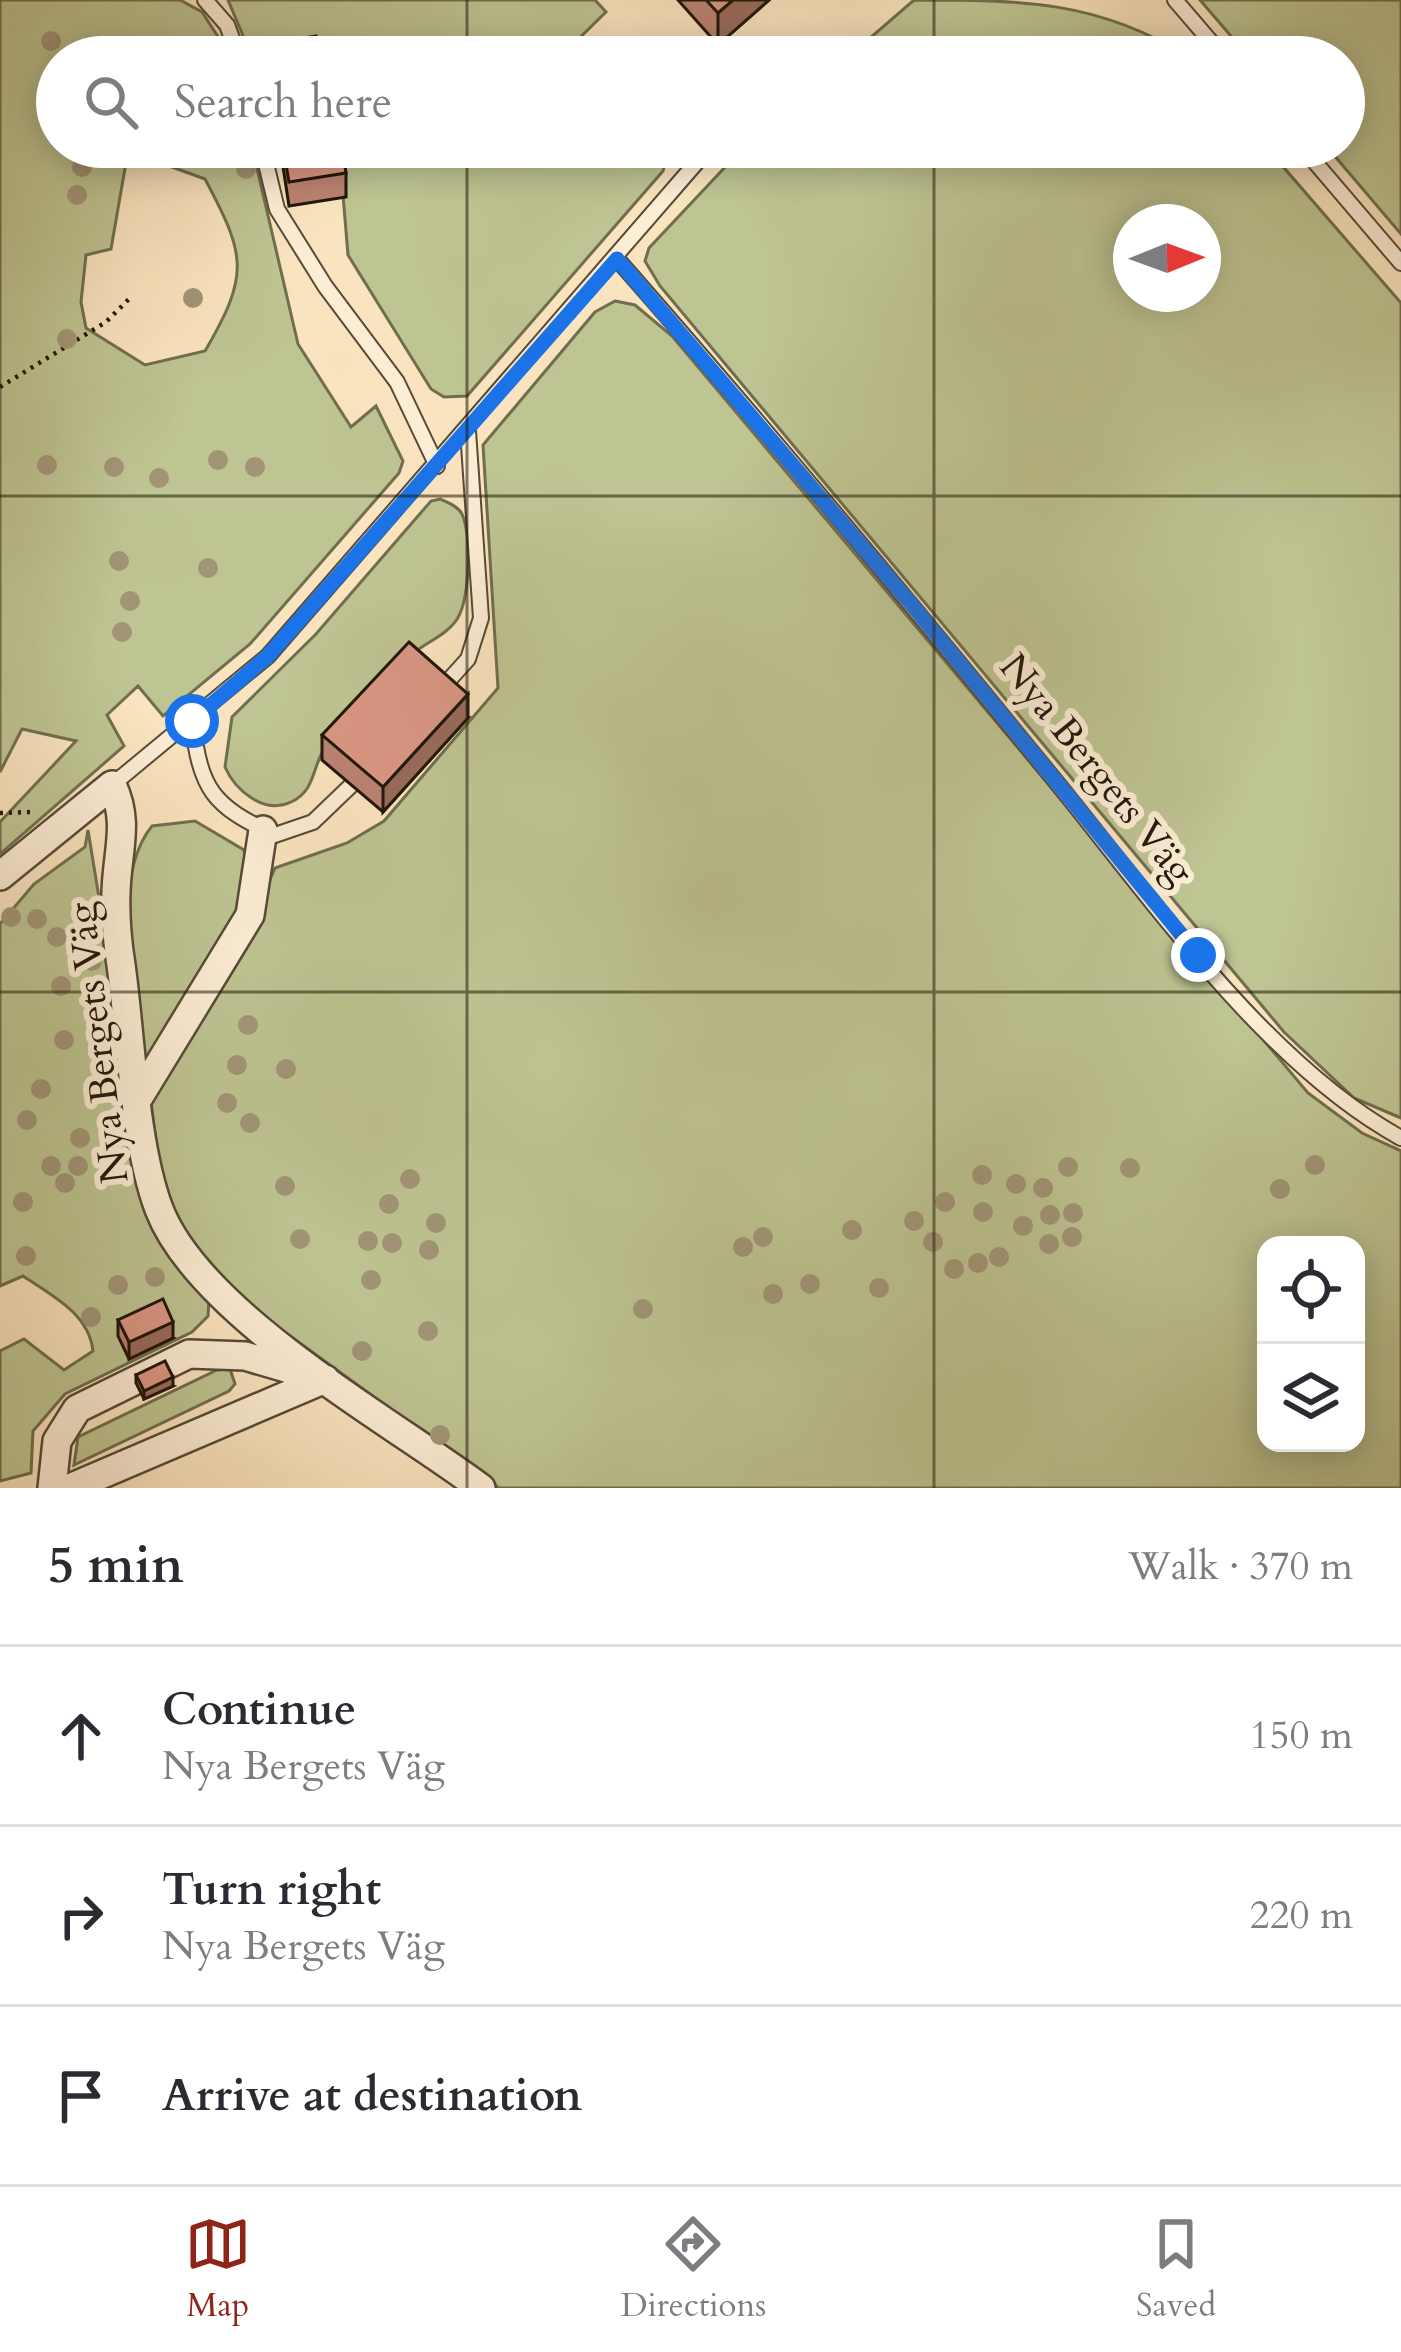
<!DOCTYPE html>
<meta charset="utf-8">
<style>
:root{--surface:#fff;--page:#f7f7f7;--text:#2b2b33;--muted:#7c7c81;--line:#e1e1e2;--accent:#8f2418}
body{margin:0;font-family:Cardo,serif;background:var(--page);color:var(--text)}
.controls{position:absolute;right:36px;bottom:36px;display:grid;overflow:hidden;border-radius:24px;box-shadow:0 6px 30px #0003}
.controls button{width:108px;height:108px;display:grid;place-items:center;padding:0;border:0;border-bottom:3px solid var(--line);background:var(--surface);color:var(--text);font:60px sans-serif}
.compass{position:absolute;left:1113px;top:204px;width:108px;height:108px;border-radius:50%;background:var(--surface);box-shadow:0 6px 30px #0003;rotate:89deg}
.stop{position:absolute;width:36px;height:36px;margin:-27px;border:9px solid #1a73e8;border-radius:50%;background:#fff}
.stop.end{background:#1a73e8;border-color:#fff;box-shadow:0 3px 12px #0008}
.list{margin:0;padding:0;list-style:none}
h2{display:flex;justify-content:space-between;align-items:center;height:156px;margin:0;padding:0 48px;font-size:51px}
h2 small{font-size:39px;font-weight:400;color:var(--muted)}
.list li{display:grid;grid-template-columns:78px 1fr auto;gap:36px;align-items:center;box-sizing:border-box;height:180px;padding:0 48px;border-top:3px solid var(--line)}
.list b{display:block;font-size:45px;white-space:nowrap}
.list p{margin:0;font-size:39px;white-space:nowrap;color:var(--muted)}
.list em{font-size:39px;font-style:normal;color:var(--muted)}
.icon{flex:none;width:66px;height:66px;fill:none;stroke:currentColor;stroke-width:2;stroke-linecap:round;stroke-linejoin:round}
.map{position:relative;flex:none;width:1401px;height:1488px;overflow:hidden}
.search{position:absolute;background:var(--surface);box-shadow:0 6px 30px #0003;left:36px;right:36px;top:36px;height:132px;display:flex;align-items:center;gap:30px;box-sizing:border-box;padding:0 42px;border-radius:66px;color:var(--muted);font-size:45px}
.sheet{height:696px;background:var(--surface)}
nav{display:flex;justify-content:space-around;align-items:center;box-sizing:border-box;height:168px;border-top:3px solid var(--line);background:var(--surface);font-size:33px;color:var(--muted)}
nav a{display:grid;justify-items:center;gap:6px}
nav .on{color:var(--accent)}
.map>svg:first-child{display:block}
.green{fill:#bec492;stroke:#706e4e;stroke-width:3;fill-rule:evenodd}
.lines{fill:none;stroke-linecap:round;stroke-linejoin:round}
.service-casing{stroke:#574a37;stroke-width:18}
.minor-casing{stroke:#574a37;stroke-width:32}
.path{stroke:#21170a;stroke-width:4.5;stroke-dasharray:3 6;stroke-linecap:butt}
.service{stroke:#fcedd5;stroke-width:14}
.minor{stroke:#fcedd5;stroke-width:27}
.tree{fill:#a19576}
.wall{fill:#bb8272;stroke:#21170a;stroke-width:3}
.shaded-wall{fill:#996a5c;stroke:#21170a;stroke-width:3}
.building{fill:#da9784;stroke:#21170a;stroke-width:3}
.route{stroke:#1a73e8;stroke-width:15}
.grid{fill:none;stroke:#21170a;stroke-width:3;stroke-opacity:0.55}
.labels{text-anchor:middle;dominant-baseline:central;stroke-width:12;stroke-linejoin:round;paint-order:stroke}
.street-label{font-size:39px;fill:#21170a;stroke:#fcedd5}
</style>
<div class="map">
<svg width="1401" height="1488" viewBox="0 0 1401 1488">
<rect width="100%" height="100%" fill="#fae4bf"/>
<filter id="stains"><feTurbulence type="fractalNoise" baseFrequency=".00167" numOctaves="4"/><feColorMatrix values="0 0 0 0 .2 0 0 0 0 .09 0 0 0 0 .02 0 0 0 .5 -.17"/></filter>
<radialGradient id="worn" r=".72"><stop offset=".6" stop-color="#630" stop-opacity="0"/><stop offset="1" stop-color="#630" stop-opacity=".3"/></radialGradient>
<path class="green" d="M0 0H180L202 12 231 57H57V147H252L298 344 351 427 376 406 403 461 399 473 250 644 163 716 138 686 107 715 124 746 0 854V822L76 741 22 729 0 772ZM128 151 205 179C246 256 250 274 205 351L145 365 86 328 81 302 86 255 111 249Z
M228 0H595L606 12 560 57H252Z
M914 0C1021 0 1097 0 1189 57H848Z
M1200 0H1401V234L1327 147H1344V57H1249Z
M339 147H669L663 171 467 396 444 397 431 389 348 255Z
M744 147H1266L1401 303V1118L1354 1098 1284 1032 660 286 645 261 649 248ZM1131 222H1203V294H1131Z
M615 301 635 305 672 336 1308 1093 1362 1133 1401 1151V1488H499L249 1306 193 1251 162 1188 150 1094 249 929 275 868 347 843 384 821 498 688 483 445 595 312ZM1266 1245H1356V1443H1266Z
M440 499C447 502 458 506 462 514 472 536 470 604 455 622 445 636 424 643 411 655 381 682 355 713 329 743 311 762 318 790 291 802 264 815 235 790 225 767L232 717 316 634 431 501Z
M195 821 244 850 252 891 145 1076C137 1009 106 882 152 826Z
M88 830 149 1206 209 1299 208 1316 192 1332 65 1394 33 1431 31 1473 0 1481V1351L24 1339 64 1370 93 1351C89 1314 53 1296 23 1276L0 1286V924L34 884 85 847Z
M230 1369 235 1384 229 1391 74 1465 78 1437 217 1370Z"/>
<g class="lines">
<defs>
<path id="service" d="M205 0 227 25 239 57
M1175 0 1224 57
M262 147 277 209 325 286 397 382 437 466
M1302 147 1401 263
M617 259C763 425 904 595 1044 767 1145 889 1262 1062 1401 1138
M440 690 468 659 481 618 468 431
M192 721C201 790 211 805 275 835L313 822 364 773
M112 785 268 656 710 147"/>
<path id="minor" d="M0 876 112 785C130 822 117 852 116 892 115 916 117 940 121 965 131 1036 134 1143 159 1209 199 1314 391 1421 481 1488
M139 1097 250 915 263 830
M52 1488 57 1441 77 1409 189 1354 245 1356 310 1375
M70 1488 325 1379"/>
</defs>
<use href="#service" class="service-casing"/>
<use href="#minor" class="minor-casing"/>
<path class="path" d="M0 387 106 322 132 296
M0 813 32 812"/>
<use href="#service" class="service"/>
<use href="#minor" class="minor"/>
</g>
<g class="tree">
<circle cx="51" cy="41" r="10"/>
<circle cx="82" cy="167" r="10"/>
<circle cx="246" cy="169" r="10"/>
<circle cx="77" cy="195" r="10"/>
<circle cx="193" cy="298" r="10"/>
<circle cx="67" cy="339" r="10"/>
<circle cx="218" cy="460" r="10"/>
<circle cx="47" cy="465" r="10"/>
<circle cx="114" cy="467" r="10"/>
<circle cx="255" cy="467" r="10"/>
<circle cx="159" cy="478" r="10"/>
<circle cx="119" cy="561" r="10"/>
<circle cx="208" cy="568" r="10"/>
<circle cx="130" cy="601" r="10"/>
<circle cx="122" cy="632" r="10"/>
<circle cx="11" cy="917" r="10"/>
<circle cx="37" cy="919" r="10"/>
<circle cx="57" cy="937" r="10"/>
<circle cx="92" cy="961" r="10"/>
<circle cx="61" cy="986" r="10"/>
<circle cx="248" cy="1025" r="10"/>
<circle cx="64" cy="1040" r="10"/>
<circle cx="104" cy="1053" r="10"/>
<circle cx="237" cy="1065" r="10"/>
<circle cx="286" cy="1069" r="10"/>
<circle cx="108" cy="1078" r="10"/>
<circle cx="41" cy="1089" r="10"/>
<circle cx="227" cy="1103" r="10"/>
<circle cx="27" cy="1120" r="10"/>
<circle cx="250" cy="1123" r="10"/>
<circle cx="80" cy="1138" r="10"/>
<circle cx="1315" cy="1165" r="10"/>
<circle cx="51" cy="1166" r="10"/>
<circle cx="78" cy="1166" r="10"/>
<circle cx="1068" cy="1167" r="10"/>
<circle cx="1130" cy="1168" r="10"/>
<circle cx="982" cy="1175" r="10"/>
<circle cx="410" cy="1179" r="10"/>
<circle cx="65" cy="1183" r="10"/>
<circle cx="1016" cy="1184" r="10"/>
<circle cx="285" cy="1186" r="10"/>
<circle cx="1043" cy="1188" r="10"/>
<circle cx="1280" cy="1189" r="10"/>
<circle cx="23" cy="1202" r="10"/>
<circle cx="945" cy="1202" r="10"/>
<circle cx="389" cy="1204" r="10"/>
<circle cx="983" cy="1212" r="10"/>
<circle cx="1073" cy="1213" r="10"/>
<circle cx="1050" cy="1215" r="10"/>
<circle cx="914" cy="1221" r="10"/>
<circle cx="436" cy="1223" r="10"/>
<circle cx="1023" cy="1226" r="10"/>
<circle cx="852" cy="1230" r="10"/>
<circle cx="763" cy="1237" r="10"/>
<circle cx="1072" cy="1237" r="10"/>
<circle cx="300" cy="1239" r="10"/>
<circle cx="368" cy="1241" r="10"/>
<circle cx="933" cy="1242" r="10"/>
<circle cx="392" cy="1243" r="10"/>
<circle cx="1049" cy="1244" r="10"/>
<circle cx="743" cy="1247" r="10"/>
<circle cx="429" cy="1250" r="10"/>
<circle cx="26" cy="1256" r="10"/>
<circle cx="999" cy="1257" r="10"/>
<circle cx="978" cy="1263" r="10"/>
<circle cx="954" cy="1269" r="10"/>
<circle cx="155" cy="1277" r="10"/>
<circle cx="371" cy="1280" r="10"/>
<circle cx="810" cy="1284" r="10"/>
<circle cx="118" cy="1285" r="10"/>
<circle cx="879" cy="1288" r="10"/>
<circle cx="773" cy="1294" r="10"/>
<circle cx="643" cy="1309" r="10"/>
<circle cx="91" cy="1317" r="10"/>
<circle cx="428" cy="1331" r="10"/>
<circle cx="362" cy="1351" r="10"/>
<circle cx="440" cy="1435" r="10"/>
</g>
<path class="wall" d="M678 0H769L718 45Z
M280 147H342L346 173V197L289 206Z
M468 718 383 812 322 760V735Z
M118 1320 173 1338 129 1359 118 1336Z
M136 1375 173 1386 144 1399 136 1383Z"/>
<path class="shaded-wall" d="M733 0H769L718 45V13Z
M468 694V718L383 812V787Z
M173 1322V1338L129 1359V1342Z
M173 1377V1386L144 1399V1391Z"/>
<path class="building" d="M706 0H733L718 13Z
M316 36 319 57H258L256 46Z
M283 147H342L346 173 289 182Z
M409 642 468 694 383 787 322 735Z
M163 1299 173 1322 129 1342 118 1320Z
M165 1361 173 1377 144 1391 136 1375Z"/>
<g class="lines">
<path class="route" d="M192 721 268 656 617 259 912 605 1198 955"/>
</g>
<path class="grid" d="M467 0V57M934 0V57M467 147V1488M934 147V1488M0 496H1401M0 992H1401"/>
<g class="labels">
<g class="street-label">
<text transform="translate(1097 769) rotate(51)">Nya Bergets Väg</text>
<text transform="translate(98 1043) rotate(-97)">Nya Bergets Väg</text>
</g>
</g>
<rect width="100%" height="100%" filter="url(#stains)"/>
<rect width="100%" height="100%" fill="url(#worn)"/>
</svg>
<div class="controls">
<button><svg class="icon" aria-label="locate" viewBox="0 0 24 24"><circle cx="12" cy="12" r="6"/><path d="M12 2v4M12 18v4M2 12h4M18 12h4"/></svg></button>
<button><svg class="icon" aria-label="layers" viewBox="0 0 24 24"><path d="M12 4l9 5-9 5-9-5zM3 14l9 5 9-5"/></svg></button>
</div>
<svg class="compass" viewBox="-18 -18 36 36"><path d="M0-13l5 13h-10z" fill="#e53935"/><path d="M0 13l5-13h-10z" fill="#7c7c81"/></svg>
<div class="stop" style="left:192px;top:721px"></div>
<div class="stop end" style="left:1198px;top:955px"></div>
<div class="search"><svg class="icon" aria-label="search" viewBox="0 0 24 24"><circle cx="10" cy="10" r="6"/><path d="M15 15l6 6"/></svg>Search here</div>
</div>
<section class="sheet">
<h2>5 min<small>Walk · 370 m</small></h2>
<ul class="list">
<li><svg class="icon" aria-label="ahead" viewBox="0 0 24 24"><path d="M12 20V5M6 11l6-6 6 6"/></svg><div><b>Continue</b><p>Nya Bergets Väg</p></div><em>150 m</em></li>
<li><svg class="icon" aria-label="right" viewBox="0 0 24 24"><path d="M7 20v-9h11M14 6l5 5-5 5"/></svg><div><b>Turn right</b><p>Nya Bergets Väg</p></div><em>220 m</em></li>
<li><svg class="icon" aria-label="arrive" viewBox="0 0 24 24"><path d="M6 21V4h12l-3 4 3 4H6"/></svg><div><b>Arrive at destination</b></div></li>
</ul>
</section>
<nav>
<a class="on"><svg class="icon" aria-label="map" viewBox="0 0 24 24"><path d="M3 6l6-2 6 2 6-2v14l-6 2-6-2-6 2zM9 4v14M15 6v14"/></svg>Map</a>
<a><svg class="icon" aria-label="directions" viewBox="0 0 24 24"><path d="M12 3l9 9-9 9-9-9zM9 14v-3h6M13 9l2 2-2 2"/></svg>Directions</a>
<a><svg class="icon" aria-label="saved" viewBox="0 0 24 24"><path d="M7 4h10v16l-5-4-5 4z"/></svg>Saved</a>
</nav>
